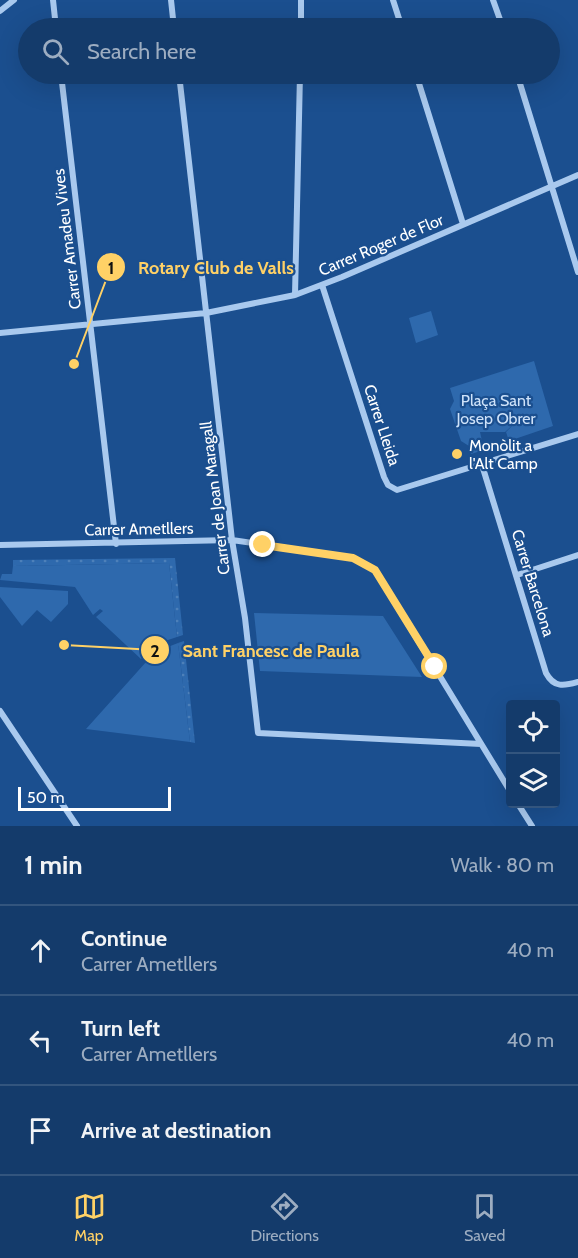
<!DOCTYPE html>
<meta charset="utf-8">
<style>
:root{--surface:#143b6b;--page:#214673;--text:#f1f3f6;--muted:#9dadc1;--line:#33557e;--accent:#ffd166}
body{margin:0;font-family:Cabin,sans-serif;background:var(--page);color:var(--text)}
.controls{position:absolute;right:18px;bottom:18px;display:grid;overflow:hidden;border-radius:6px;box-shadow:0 6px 24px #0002}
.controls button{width:54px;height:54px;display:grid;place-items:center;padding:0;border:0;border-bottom:2px solid var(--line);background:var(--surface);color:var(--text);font:30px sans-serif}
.scale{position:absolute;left:18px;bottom:15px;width:153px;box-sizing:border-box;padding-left:6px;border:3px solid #fff;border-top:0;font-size:16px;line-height:21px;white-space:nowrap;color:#fff;-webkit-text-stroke:4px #1b4f8f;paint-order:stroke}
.stop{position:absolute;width:18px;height:18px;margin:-14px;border:4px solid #ffd166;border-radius:50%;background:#fff}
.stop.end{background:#ffd166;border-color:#fff;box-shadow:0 2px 6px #0008}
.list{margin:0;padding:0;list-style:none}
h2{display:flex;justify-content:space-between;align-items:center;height:78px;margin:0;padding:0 24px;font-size:26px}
h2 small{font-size:20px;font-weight:400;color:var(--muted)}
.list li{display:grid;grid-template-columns:39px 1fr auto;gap:18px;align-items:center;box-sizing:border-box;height:90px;padding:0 24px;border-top:2px solid var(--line)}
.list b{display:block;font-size:22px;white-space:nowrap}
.list p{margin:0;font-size:20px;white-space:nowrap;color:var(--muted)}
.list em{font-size:20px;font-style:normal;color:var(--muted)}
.icon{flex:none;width:33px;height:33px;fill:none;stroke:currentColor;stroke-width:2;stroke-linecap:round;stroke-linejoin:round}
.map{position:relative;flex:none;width:578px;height:826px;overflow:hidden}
.search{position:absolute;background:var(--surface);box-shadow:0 6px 24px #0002;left:18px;right:18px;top:18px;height:66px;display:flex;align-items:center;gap:15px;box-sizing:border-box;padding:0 21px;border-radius:33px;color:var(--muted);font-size:22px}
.sheet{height:348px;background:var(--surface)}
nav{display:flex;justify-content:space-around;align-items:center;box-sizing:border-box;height:84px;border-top:2px solid var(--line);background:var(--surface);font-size:16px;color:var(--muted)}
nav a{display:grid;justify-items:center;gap:3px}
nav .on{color:var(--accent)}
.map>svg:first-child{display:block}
.grass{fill:url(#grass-dots)}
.green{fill:#2e69ad}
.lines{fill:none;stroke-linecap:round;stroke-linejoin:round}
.street{stroke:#a9c9ee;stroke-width:6}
.route{stroke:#ffd166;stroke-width:8}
.poi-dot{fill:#ffd166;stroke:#1b4f8f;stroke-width:2}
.labels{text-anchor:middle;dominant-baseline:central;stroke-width:4.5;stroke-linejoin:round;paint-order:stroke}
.street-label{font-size:16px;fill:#fff;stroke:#1b4f8f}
.park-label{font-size:16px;fill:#cfe3fa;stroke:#1b4f8f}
.poi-label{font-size:16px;fill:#fff;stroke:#1b4f8f;text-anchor:start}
.leader{fill:none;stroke:#ffd166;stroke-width:2}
.callout-dot{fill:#ffd166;stroke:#1b4f8f;stroke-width:2}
.mark-label{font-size:18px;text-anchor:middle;font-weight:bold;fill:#111}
.callout-label{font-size:18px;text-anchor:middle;font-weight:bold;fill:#ffd166;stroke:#1b4f8f;stroke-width:4.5;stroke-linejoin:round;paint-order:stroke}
</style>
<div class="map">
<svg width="578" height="826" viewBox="0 0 578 826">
<defs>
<pattern id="grass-dots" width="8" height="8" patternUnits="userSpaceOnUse" patternTransform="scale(1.5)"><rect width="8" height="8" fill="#2e69ad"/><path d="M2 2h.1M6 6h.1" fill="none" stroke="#4d80b9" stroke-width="1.8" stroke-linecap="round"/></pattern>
</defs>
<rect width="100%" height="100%" fill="#1b4f8f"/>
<path class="grass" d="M175 558 183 635 177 637 169 563 13 566V560Z
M184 641 195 743 190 742 178 643Z"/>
<path class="green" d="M431 311 438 335 416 343 409 318Z
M534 361 553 426 509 441 506 432 515 423 505 432H480L484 450 471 454 469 446 461 441 450 409 454 401 450 388Z
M169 563 177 637 156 644 141 659 96 617 103 611 100 609 93 615 75 587 0 580 2 574H12L13 566Z
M0 587 68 591V604L51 622 37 610 22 626 0 597Z
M254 613 383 616 422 677 260 671Z
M178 643 190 742 86 729 155 652Z"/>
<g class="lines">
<path class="street" d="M53 0 56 28
M171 0 174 28
M393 0 402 28
M493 0 503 28
M0 11 14 0
M301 28V0
M61 74 116 544
M179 74 232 540 245 618 258 733 481 744
M416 74 463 224
M517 74 578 272
M322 285 384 477 388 485 397 490 578 434
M295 295 300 74
M0 333 206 313 295 295 342 277 578 175
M482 465 546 673C554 688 564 686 578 682
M0 545 232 540 353 558 375 570 510 791
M517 575 578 555
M0 711 77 826
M518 804 532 826"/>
</g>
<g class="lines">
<path class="route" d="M263 545 353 558 375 570 435 667"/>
</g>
<circle class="poi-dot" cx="457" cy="454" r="6"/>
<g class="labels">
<g class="street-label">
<text transform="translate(67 239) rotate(-97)">Carrer Amadeu Vives</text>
<text transform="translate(381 245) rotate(-23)">Carrer Roger de Flor</text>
<text transform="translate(382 425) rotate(72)">Carrer Lleida</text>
<text transform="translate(215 498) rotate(-97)">Carrer de Joan Maragall</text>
<text transform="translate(139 529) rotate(-1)">Carrer Ametllers</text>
<text transform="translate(533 583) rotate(73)">Carrer Barcelona</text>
</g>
<g class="park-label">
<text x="496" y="400">Plaça Sant<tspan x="496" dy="18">Josep Obrer</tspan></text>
</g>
<g class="poi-label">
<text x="469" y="445">Monòlit a<tspan x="469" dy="18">l'Alt Camp</tspan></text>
</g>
</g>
<path class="leader" d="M74 364L111 267M64 645L155 650"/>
<g class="callout-dot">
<circle cx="74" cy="364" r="6"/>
<circle cx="64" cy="645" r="6"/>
<circle cx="111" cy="267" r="15"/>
<circle cx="155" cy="650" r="15"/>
</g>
<g class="mark-label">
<text x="111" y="274">1</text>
<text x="155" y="657">2</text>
</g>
<g class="callout-label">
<text x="216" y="274">Rotary Club de Valls</text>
<text x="271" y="657">Sant Francesc de Paula</text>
</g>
</svg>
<div class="controls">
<button><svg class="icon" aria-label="locate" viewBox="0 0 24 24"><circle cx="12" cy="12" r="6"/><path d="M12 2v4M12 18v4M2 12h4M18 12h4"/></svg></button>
<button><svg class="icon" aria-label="layers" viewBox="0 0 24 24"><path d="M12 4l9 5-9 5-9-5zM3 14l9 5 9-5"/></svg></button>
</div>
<div class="scale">50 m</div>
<div class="stop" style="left:435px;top:667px"></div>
<div class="stop end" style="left:263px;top:545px"></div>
<div class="search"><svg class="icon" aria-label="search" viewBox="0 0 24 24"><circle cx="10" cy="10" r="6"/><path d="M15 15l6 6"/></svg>Search here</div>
</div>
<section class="sheet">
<h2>1 min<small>Walk · 80 m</small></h2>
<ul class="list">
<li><svg class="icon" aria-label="ahead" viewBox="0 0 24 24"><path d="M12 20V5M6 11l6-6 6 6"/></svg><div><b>Continue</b><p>Carrer Ametllers</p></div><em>40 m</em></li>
<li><svg class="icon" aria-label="left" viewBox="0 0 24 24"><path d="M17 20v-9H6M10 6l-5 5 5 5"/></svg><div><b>Turn left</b><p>Carrer Ametllers</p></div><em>40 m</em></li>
<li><svg class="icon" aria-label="arrive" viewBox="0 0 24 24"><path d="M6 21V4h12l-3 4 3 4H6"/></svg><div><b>Arrive at destination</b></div></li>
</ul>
</section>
<nav>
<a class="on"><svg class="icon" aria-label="map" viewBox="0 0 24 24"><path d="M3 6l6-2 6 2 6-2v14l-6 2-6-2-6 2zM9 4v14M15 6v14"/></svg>Map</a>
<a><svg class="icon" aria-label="directions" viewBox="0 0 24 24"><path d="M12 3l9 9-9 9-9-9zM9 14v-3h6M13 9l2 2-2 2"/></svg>Directions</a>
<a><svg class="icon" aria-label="saved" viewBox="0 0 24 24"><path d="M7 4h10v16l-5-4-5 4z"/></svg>Saved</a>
</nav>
